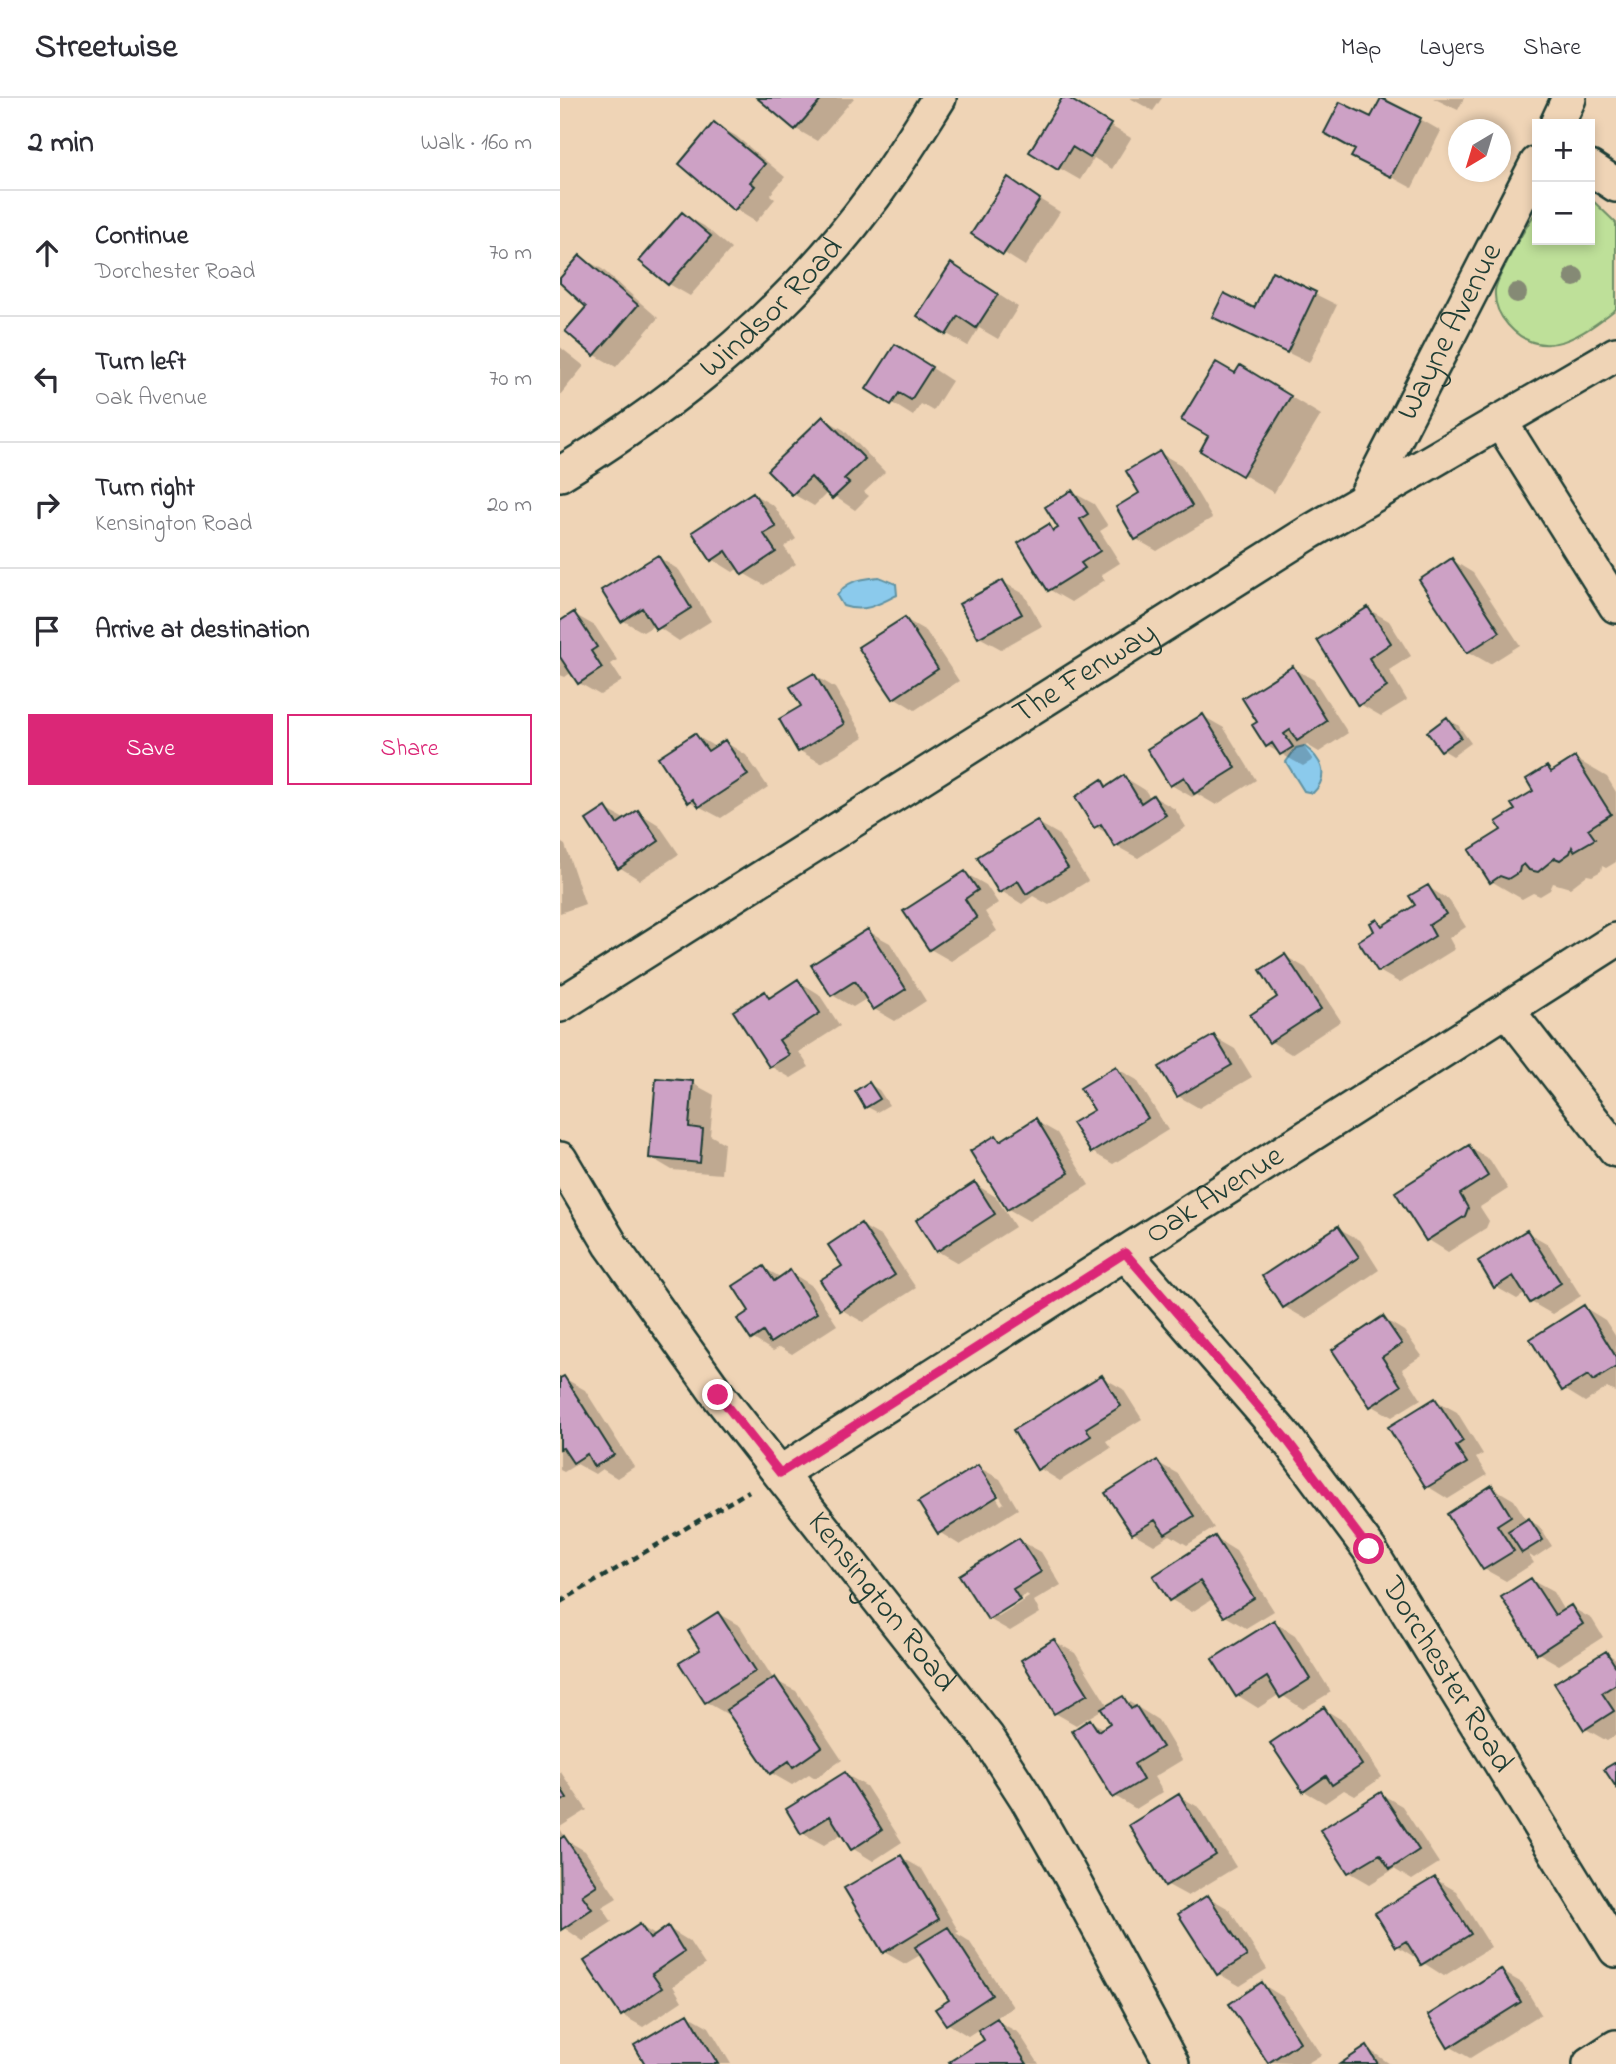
<!DOCTYPE html>
<meta charset="utf-8">
<style>
:root{--surface:#fff;--page:#f7f7f7;--text:#2b2b33;--muted:#7c7c81;--line:#e1e1e2;--accent:#db2777}
body{margin:0;font-family:"Indie Flower",sans-serif;background:var(--page);color:var(--text)}
.controls{position:absolute;right:21px;top:21px;display:grid;overflow:hidden;border-radius:0px;box-shadow:0 4px 10px #0003}
.controls button{width:63px;height:63px;display:grid;place-items:center;padding:0;border:0;border-bottom:2px solid var(--line);background:var(--surface);color:var(--text);font:35px sans-serif}
.compass{position:absolute;left:888px;top:21px;width:63px;height:63px;border-radius:50%;background:var(--surface);box-shadow:0 4px 10px #0003;rotate:218deg}
.stop{position:absolute;width:21px;height:21px;margin:-16px;border:5px solid #db2777;border-radius:50%;background:#fff}
.stop.end{background:#db2777;border-color:#fff;box-shadow:0 2px 7px #0008}
.list{margin:0;padding:0;list-style:none}
h2{display:flex;justify-content:space-between;align-items:center;height:91px;margin:0;padding:0 28px;font-size:30px}
h2 small{font-size:23px;font-weight:400;color:var(--muted)}
.list li{display:grid;grid-template-columns:46px 1fr auto;gap:21px;align-items:center;box-sizing:border-box;height:126px;padding:0 28px;border-top:2px solid var(--line)}
.list b{display:block;font-size:26px;white-space:nowrap}
.list p{margin:0;font-size:23px;white-space:nowrap;color:var(--muted)}
.list em{font-size:23px;font-style:normal;color:var(--muted)}
.actions{display:flex;gap:14px;padding:21px 28px}
.actions a{flex:1;padding:16px 0;border:2px solid var(--accent);border-radius:0px;text-align:center;font-size:24px;color:var(--accent)}
.actions .main{background:var(--accent);color:#fff}
.icon{flex:none;width:38px;height:38px;fill:none;stroke:currentColor;stroke-width:2;stroke-linecap:round;stroke-linejoin:round}
.map{position:relative;flex:none;width:1056px;height:1966px;overflow:hidden}
header{display:flex;align-items:center;gap:42px;box-sizing:border-box;height:98px;padding:0 35px;background:var(--surface);border-bottom:2px solid var(--line)}
header strong{font-size:33px}
nav{display:flex;gap:38px;margin-inline-start:auto;font-size:24px}
main{display:flex}
aside{flex:1;background:var(--surface)}
.map>svg:first-child{display:block}
.green{fill:#bee099;stroke:#6e8e66;stroke-width:2}
.water{fill:#8bcaec;stroke:#6092a2;stroke-width:2}
.shadow{fill:#0003;fill-rule:evenodd}
.building{fill:#cda1c5;stroke:#1f3d34;stroke-width:2}
.lines{fill:none;stroke-linecap:round;stroke-linejoin:round}
.minor-casing{stroke:#1f3d34;stroke-width:38}
.path{stroke:#1f3d34;stroke-width:4.5;stroke-dasharray:7 5;stroke-linecap:butt}
.minor{stroke:#efd4b6;stroke-width:33}
.tree{fill:#858a74}
.route{stroke:#db2777;stroke-width:9}
.labels{text-anchor:middle;dominant-baseline:central;stroke-width:5;stroke-linejoin:round;paint-order:stroke}
.street-label{font-size:32px;fill:#1f3d34;stroke:#efd4b6}
</style>
<header>
<strong>Streetwise</strong>
<nav><a>Map</a><a>Layers</a><a>Share</a></nav>
</header>
<main>
<aside>
<h2>2 min<small>Walk · 160 m</small></h2>
<ul class="list">
<li><svg class="icon" aria-label="ahead" viewBox="0 0 24 24"><path d="M12 20V5M6 11l6-6 6 6"/></svg><div><b>Continue</b><p>Dorchester Road</p></div><em>70 m</em></li>
<li><svg class="icon" aria-label="left" viewBox="0 0 24 24"><path d="M17 20v-9H6M10 6l-5 5 5 5"/></svg><div><b>Turn left</b><p>Oak Avenue</p></div><em>70 m</em></li>
<li><svg class="icon" aria-label="right" viewBox="0 0 24 24"><path d="M7 20v-9h11M14 6l5 5-5 5"/></svg><div><b>Turn right</b><p>Kensington Road</p></div><em>20 m</em></li>
<li><svg class="icon" aria-label="arrive" viewBox="0 0 24 24"><path d="M6 21V4h12l-3 4 3 4H6"/></svg><div><b>Arrive at destination</b></div></li>
</ul>
<div class="actions"><a class="main">Save</a><a>Share</a></div>
</aside>
<div class="map">
<svg width="1056" height="1966" viewBox="0 0 1056 1966">
<rect width="100%" height="100%" fill="#efd4b6"/>
<filter id="ink" filterUnits="userSpaceOnUse"><feTurbulence type="fractalNoise" baseFrequency=".0143" numOctaves="2"/><feDisplacementMap in="SourceGraphic" scale="14" xChannelSelector="R" yChannelSelector="G"/><feConvolveMatrix kernelMatrix="1 2 1 2 8 2 1 2 1" color-interpolation-filters="sRGB"/></filter>
<g filter="url(#ink)">
<path class="green" d="M1030 100 1056 125V211C1024 236 983 267 948 227 940 218 934 207 935 193 936 181 968 124 977 113V142H1030Z"/>
<path class="water" d="M319 479 336 486 337 497C318 507 304 515 283 508L277 498C286 482 302 481 319 479Z
M744 648C762 661 770 678 753 695L744 693 726 664 736 650Z"/>
<path class="shadow" d="M200 0H294L257 43 236 31Z
M504 0 571 40 552 71 534 60 520 82 499 70Z
M570 0H602L593 13Z
M873 0H904L898 12Z
M812 21H860L881 33 852 90 815 70Z
M155 26 176 38 225 79 210 97 215 101 196 124 175 111Z
M449 82 500 114 465 168 414 136Z
M123 116 144 128 171 151 130 198 109 186Z
M20 159 42 171 98 220 56 269 35 257 7 233 29 209 0 183Z
M713 175 777 207 749 265 655 219 695 212Z
M412 180 458 209 438 241 419 230 408 248 387 236Z
M0 249 24 268 0 297Z
M357 260 392 283 373 313 361 306 353 318 308 290Z
M676 277 711 287 761 317 714 395 642 352Z
M263 320 284 332 325 374 304 394 309 398 295 412 268 394 254 408 233 396Z
M600 355 621 367 652 420 597 453 576 441 582 396Z
M512 394 534 406 548 428 540 433 560 465 541 477 545 482 511 504 490 492 489 428 497 433 501 430Z
M193 396 214 408 236 441 224 449 236 466 204 487 183 475 179 470 173 474 152 461Z
M98 459 119 472 151 523 119 543 95 527 83 534 62 522Z
M892 462 913 475 960 547 930 566 909 554Z
M443 484 464 496 482 528 441 551 419 539Z
M808 511 829 523 851 558 829 572 847 602 821 618 800 606Z
M14 516 35 528 57 562 51 566 62 583 40 597 19 585 12 574 5 579 0 577V525Z
M345 521 366 533 399 583 355 612 334 599Z
M733 570 754 582 788 635 759 654 747 647 744 649 753 662 743 668 707 648 700 624Z
M254 577 275 590 304 639 261 665 240 653 244 609Z
M643 618 664 630 696 682 656 707 637 696 632 699 611 687Z
M887 621 898 627 911 645 893 658 883 652Z
M135 637 157 650 165 644 186 657 208 689 161 720 129 703Z
M1016 661 1047 679 1056 694V764L1046 770 1042 768 1041 773 1032 778 1027 777 1010 790 993 785 990 792 980 798 973 795 962 801 931 783 944 733 958 712 975 693 987 670 994 674Z
M564 679 585 692 591 701 594 699 615 711 626 729 578 760 556 748 550 737 536 729 517 700 542 683 550 688Z
M46 711 66 722 78 714 99 727 119 756 80 782 59 769Z
M477 724 498 736 528 783 489 807 473 798 462 806 441 793Z
M0 744 5 747 25 806 0 815Z
M405 775 426 787 438 805 425 814 437 833 391 863 370 851Z
M868 789 889 802 906 829 889 840 895 851 840 885 819 873 817 823 826 827 857 808Z
M308 833 330 845 366 903 335 923 314 911 306 901 293 909 272 897Z
M725 858 746 870 781 923 731 956 710 943 720 899Z
M238 883 259 896 280 928 239 954 249 969 231 980 210 968 205 895 212 900Z
M654 939 675 951 692 979 639 1010 618 998Z
M556 970 577 982 608 1032 553 1066 532 1054 536 1012Z
M132 985 154 997 150 1037 164 1045 161 1076 112 1072 90 1059Z
M309 986 319 992 329 1007 317 1014 307 1009Z
M476 1023 497 1035 529 1087 469 1123 448 1111 436 1039 443 1043Z
M909 1049 930 1062 948 1091 920 1109 929 1123 926 1130 888 1154 867 1141Z
M415 1086 436 1099 455 1129 398 1165 377 1153Z
M301 1127 322 1139 356 1190 303 1224 282 1212 262 1183 284 1168Z
M778 1130 800 1142 819 1172 746 1221 725 1209Z
M967 1134 988 1146 1021 1198 992 1216 971 1204 966 1195 957 1201 936 1189Z
M204 1170 222 1180 230 1174 251 1187 277 1227 232 1256 220 1249 213 1253 192 1240V1214Z
M1024 1209 1045 1222 1056 1239V1294L1047 1290 1025 1304 1004 1291Z
M823 1220 844 1233 862 1258 842 1271 861 1301 832 1319 811 1307Z
M542 1279 563 1291 582 1321 546 1343 551 1350 500 1383 479 1370Z
M4 1280 25 1292 74 1369 57 1380 42 1371 35 1376 17 1366 4 1374 0 1372V1282Z
M875 1302 897 1314 923 1356 916 1360 927 1377 888 1401 867 1388Z
M597 1364 618 1376 654 1430 627 1447 610 1437 594 1447 573 1435Z
M418 1369 440 1381 458 1411 400 1447 379 1434ZM427 1384H431L444 1405 441 1407Z
M932 1389 954 1402 967 1423 969 1422 979 1428 992 1448 974 1460 968 1456 974 1465 946 1483 924 1471Z
M655 1440 676 1453 714 1513 686 1530 665 1518 654 1500 632 1514 610 1501Z
M459 1442 481 1454 501 1487 474 1503 480 1515 450 1533 429 1521ZM467 1496 469 1499 437 1519V1515Z
M971 1482 993 1494 1004 1513 1011 1509 1032 1521 1043 1539 999 1567 978 1555Z
M159 1516 180 1528 214 1582 236 1593 282 1662 255 1680 249 1676 232 1687 211 1675 170 1614 167 1616 146 1604 142 1552Z
M714 1524 735 1537 771 1594 743 1611 720 1596 698 1610 677 1597Z
M494 1543 515 1555 548 1608 563 1600 598 1622 622 1662 594 1679 603 1694 576 1711 555 1698 530 1623 544 1631 553 1626 543 1611 516 1627 495 1615Z
M1046 1555 1056 1561V1637L1047 1643 1026 1631Z
M764 1611 785 1624 822 1679 795 1698 784 1692 765 1705 744 1693Z
M0 1673 27 1712 0 1729Z
M285 1676 306 1688 342 1744 313 1763 292 1750 283 1735 264 1747 242 1735Z
M821 1696 842 1708 879 1765 852 1782 834 1771 810 1786 789 1774Z
M619 1698 640 1710 676 1769 628 1798 606 1786Z
M0 1731 4 1737 1 1739 25 1753 57 1800 42 1809 52 1824 23 1843 0 1827Z
M341 1759 362 1771 399 1834 396 1835 409 1843 453 1909 434 1921 459 1935 479 1966H393L426 1943 419 1931 408 1938 387 1925 392 1903 362 1856 345 1866 324 1854Z
M875 1781 896 1793 931 1849 884 1878 837 1848Z
M648 1799 669 1811 707 1871 680 1888 659 1876Z
M80 1828 97 1838 108 1830 129 1843 145 1867 113 1888 122 1903 83 1929 62 1917Z
M941 1873 962 1885 981 1916 910 1960 889 1948Z
M702 1886 723 1899 761 1957 746 1966 709 1964Z
M128 1917 149 1929 171 1966H87Z
M807 1950 830 1966H783Z"/>
<path class="building" d="M197 0H263L235 32Z
M502 0H508L551 26 530 60 512 49 498 72 469 54Z
M821 0 861 20 831 79 791 59 795 52 764 35 780 4 811 19Z
M154 24 205 66 190 84 195 88 174 113 119 66Z
M448 79 480 101 443 157 411 136Z
M122 114 151 138 108 187 79 163Z
M20 157 78 207 34 258 5 233 26 209 0 185V180Z
M391 165 438 196 416 230 398 218 386 237 357 218Z
M712 173 756 194 727 255 652 219 664 195 694 210Z
M335 246 372 269 351 302 339 295 331 307 306 291Z
M656 264 675 275 680 267 731 298 682 378 640 353 648 338 621 322Z
M263 318 305 361 284 381 289 385 272 401 251 379 232 397 207 372Z
M600 353 632 408 575 442 556 409 579 395 566 373Z
M512 392 528 416 520 421 540 453 521 465 525 470 488 493 458 445 489 426 493 433 498 430 485 409Z
M193 394 216 429 204 436 216 454 182 477 166 453 151 463 132 434Z
M98 457 131 510 96 532 82 510 61 524 41 492Z
M892 460 940 534 907 555 859 482Z
M443 482 462 516 418 540 399 506Z
M808 509 831 545 809 560 827 589 798 608 757 542Z
M14 514 37 549 31 553 42 570 18 586 0 559V523Z
M345 519 378 571 333 601 298 549Z
M733 568 767 623 737 643 730 632 724 636 733 649 720 657 712 645 706 649 692 627 697 624 682 600Z
M254 575 284 626 238 654 219 621 241 608 230 589Z
M643 616 676 670 634 696 624 679 610 688 587 651Z
M887 619 901 639 881 653 867 634Z
M135 635 148 653 165 642 188 677 139 709 133 701 128 705 98 659Z
M1015 659 1051 716 1028 731 1035 741 1014 753 1012 749 1010 755 1000 762 995 760 978 774 969 772 964 766 960 769 959 774 948 781 940 778 930 785 909 752 941 732 936 724 955 712 951 706 973 693 966 681 987 668 991 674Z
M564 677 581 705 593 697 606 717 555 749 541 726 534 730 515 699 542 681 546 689Z
M46 709 57 726 78 712 99 743 58 771 26 722Z
M477 722 508 770 466 796 458 783 439 795 417 759Z
M405 773 418 792 405 801 417 820 369 852 343 813Z
M868 787 886 816 869 827 875 838 818 874 798 843 814 833 810 825 817 821 822 828 855 807 849 798Z
M308 831 346 891 313 912 295 883 271 898 251 867Z
M725 856 761 911 709 945 690 917 717 899 700 872Z
M238 881 260 915 219 942 229 957 209 969 173 913 205 893 209 900Z
M654 937 672 967 617 999 599 969Z
M556 968 588 1020 531 1055 512 1025 534 1012 520 990Z
M96 980 133 983 129 1029 143 1031 140 1065 89 1060Z
M309 984 320 1001 305 1010 295 993Z
M476 1020 509 1075 447 1112 410 1053 436 1037 440 1043Z
M909 1047 928 1078 900 1096 908 1110 905 1118 866 1143 835 1094Z
M415 1084 435 1116 376 1154 356 1122Z
M301 1125 335 1177 280 1213 260 1182 282 1168 268 1147Z
M778 1128 799 1159 723 1210 702 1178Z
M967 1132 1001 1185 970 1205 953 1178 934 1190 918 1163Z
M204 1168 214 1183 230 1172 257 1215 210 1245 203 1234 191 1242 177 1221 189 1213 173 1188Z
M1024 1207 1056 1259V1269L1033 1283 1028 1277 1002 1293 970 1241Z
M823 1218 842 1246 822 1259 841 1288 810 1309 772 1252Z
M542 1277 561 1308 526 1330 531 1338 477 1372 453 1332Z
M4 1278 54 1357 34 1369 27 1356 13 1365 3 1350 0 1351V1280Z
M875 1300 903 1343 896 1348 907 1365 866 1390 828 1329Z
M597 1362 634 1418 605 1436 595 1422 572 1436 545 1395Z
M418 1367 438 1398 378 1436 358 1404Z
M932 1387 951 1418 937 1427 954 1453 923 1472 887 1416Z
M969 1420 983 1442 962 1455 948 1433Z
M655 1438 694 1500 664 1519 640 1483 609 1503 593 1478Z
M459 1440 481 1474 453 1491 460 1502 428 1522 399 1477Z
M971 1480 995 1517 1011 1507 1023 1526 977 1556 941 1499Z
M158 1514 196 1573 145 1605 119 1565 140 1552 128 1533Z
M714 1522 750 1581 720 1600 707 1579 676 1599 652 1561Z
M494 1541 528 1596 494 1616 461 1562Z
M1046 1553 1056 1569V1586L1042 1595 1054 1613 1024 1632 994 1585Z
M215 1579 262 1649 233 1669 229 1663 210 1676 166 1612Z
M563 1598 571 1611 576 1608 602 1649 574 1666 583 1682 553 1700 512 1633 530 1621 538 1633 550 1625 541 1611Z
M764 1609 802 1667 772 1687 766 1678 743 1694 710 1645Z
M1056 1664V1689L1044 1671Z
M285 1674 322 1732 291 1752 270 1718 241 1736 226 1711Z
M0 1689 7 1700 0 1704Z
M821 1694 859 1752 830 1771 820 1756 788 1775 760 1732Z
M619 1696 656 1757 605 1788 569 1727Z
M4 1738 37 1787 22 1797 32 1811 1 1832 0 1741Z
M341 1757 379 1821 323 1855 284 1790Z
M875 1779 911 1836 861 1867 846 1843 836 1849 815 1815Z
M648 1797 687 1858 657 1877 618 1816Z
M80 1826 90 1841 108 1828 124 1854 92 1876 102 1890 61 1918 24 1863Z
M388 1829 432 1897 386 1927 375 1911 389 1902 355 1849Z
M941 1871 961 1904 888 1950 868 1917Z
M702 1884 740 1944 708 1965 669 1906Z
M128 1915 158 1966H85L74 1947Z
M437 1920 467 1966H391L389 1964 424 1942 418 1932Z
M807 1948 818 1966H780Z"/>
<g class="lines">
<defs>
<g id="minor">
<path d="M997 26 1009 0"/>
<path d="M1030 70 1056 87"/>
<path d="M940 323 1056 508"/>
<path id="s1" d="M0 376C121 302 230 213 314 98 337 67 358 33 379 0"/>
<path id="s2" d="M804 402 977 65"/>
<path id="s3" d="M0 907 750 434 1056 256"/>
<path d="M947 912 1056 1052"/>
<path id="s4" d="M0 1061 51 1147 158 1297 427 1639 467 1701 507 1771 612 1966"/>
<path id="s5" d="M565 1155 727 1341 809 1451 1056 1852"/>
<path id="s6" d="M220 1375 1056 842"/>
<path d="M1030 1966 1056 1949"/>
</g>
</defs>
<use href="#minor" class="minor-casing"/>
<path class="path" d="M0 1504 189 1393"/>
<use href="#minor" class="minor"/>
</g>
<g class="tree">
<circle cx="1014" cy="179" r="10"/>
<circle cx="957" cy="195" r="10"/>
</g>
</g>
<g class="lines" filter="url(#ink)">
<path class="route" d="M158 1297 220 1375 565 1155 727 1342 809 1451"/>
</g>
<g class="labels">
<g class="street-label">
<text stroke="none"><textPath href="#s1" startOffset="270">Windsor Road</textPath></text>
<text stroke="none"><textPath href="#s2" startOffset="189">Wayne Avenue</textPath></text>
<text stroke="none"><textPath href="#s3" startOffset="621">The Fenway</textPath></text>
<text stroke="none"><textPath href="#s6" startOffset="516">Oak Avenue</textPath></text>
<text stroke="none"><textPath href="#s4" startOffset="548">Kensington Road</textPath></text>
<text stroke="none"><textPath href="#s5" startOffset="532">Dorchester Road</textPath></text>
</g>
</g>
</svg>
<div class="controls">
<button>+</button>
<button>−</button>
</div>
<svg class="compass" viewBox="-18 -18 36 36"><path d="M0-13l5 13h-10z" fill="#e53935"/><path d="M0 13l5-13h-10z" fill="#7c7c81"/></svg>
<div class="stop" style="left:809px;top:1451px"></div>
<div class="stop end" style="left:158px;top:1297px"></div>
</div>
</main>
